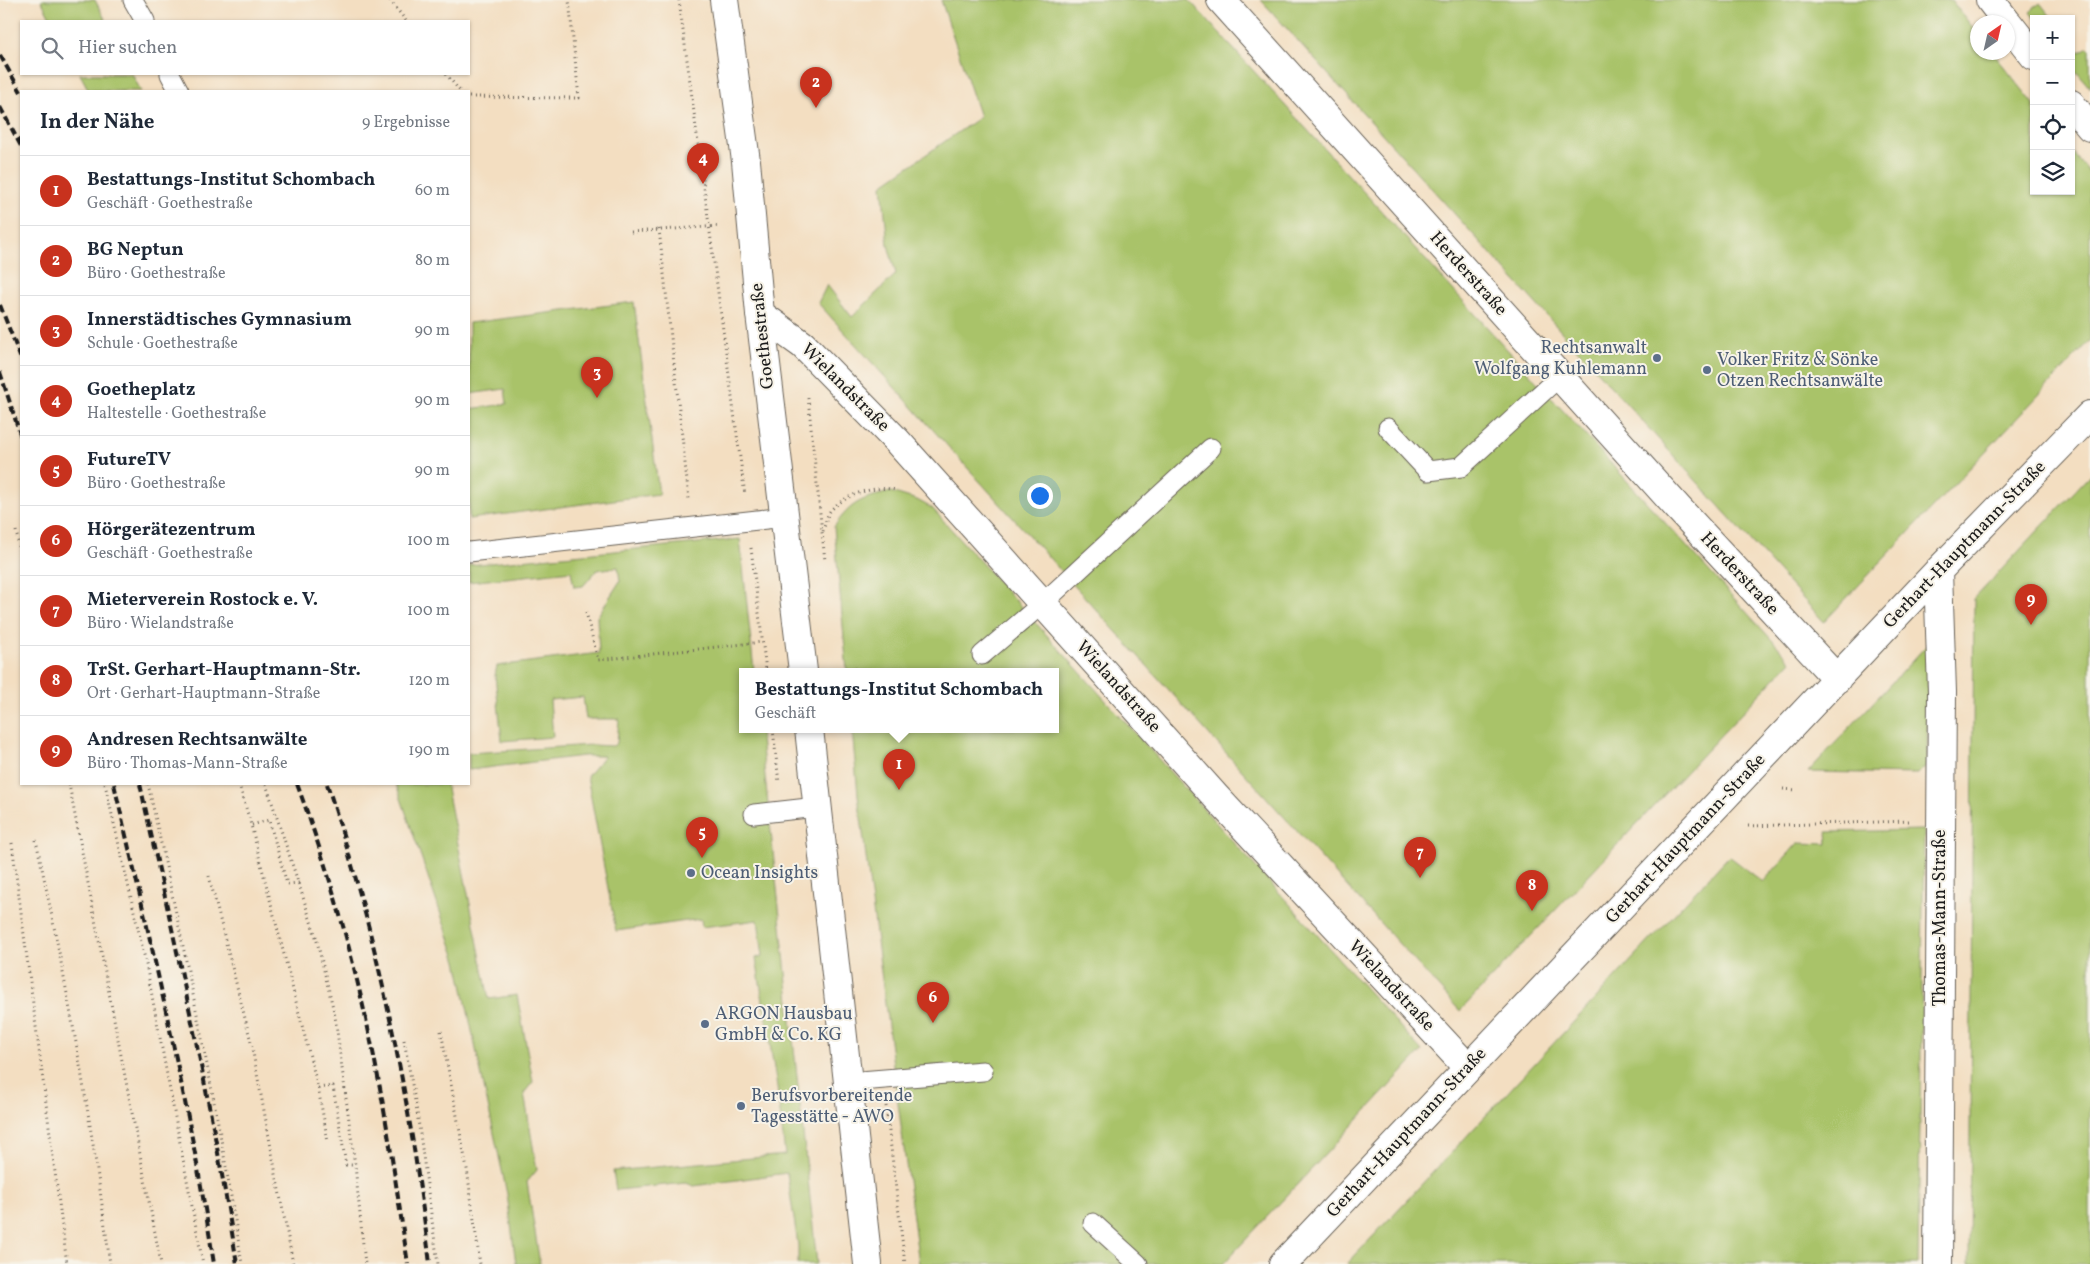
<!DOCTYPE html>
<html lang="de">
<meta charset="utf-8">
<style>
:root{--surface:#fff;--page:#f6f6f7;--text:#1f2937;--muted:#747a83;--line:#e0e1e3;--accent:#c8321e}
body{margin:0;font-family:Vollkorn,serif;background:var(--page);color:var(--text)}
.controls{position:absolute;right:15px;top:15px;display:grid;overflow:hidden;border-radius:0px;box-shadow:0 1px 4px #0004}
.controls button{width:45px;height:45px;display:grid;place-items:center;padding:0;border:0;border-bottom:1px solid var(--line);background:var(--surface);color:var(--text);font:25px sans-serif}
.compass{position:absolute;left:1970px;top:15px;width:45px;height:45px;border-radius:50%;background:var(--surface);box-shadow:0 1px 4px #0004;rotate:34deg}
.you{position:absolute;left:1039px;top:495px;width:18px;height:18px;margin:-12px;border:4px solid #fff;border-radius:50%;background:#1a73e8;box-shadow:0 0 0 8px #1a73e833}
.badge{display:grid;place-items:center;width:32px;height:32px;border-radius:50%;background:var(--accent);color:#fff;font-size:16px;font-weight:700}
.pin{position:absolute;translate:-50% -41px;filter:drop-shadow(0 1px 2px #0008)}
.pin::after{content:'';position:absolute;top:26px;width:18px;height:15px;background:inherit;clip-path:polygon(0 0,100% 0,50% 100%)}
.popup{position:absolute;left:739px;top:668px;width:320px;height:65px;box-sizing:border-box;display:grid;place-content:center;border-radius:0px;background:var(--surface);filter:drop-shadow(0 1px 4px #0005);font-size:16px;white-space:nowrap;color:var(--muted)}
.popup b{font-size:19px;color:var(--text)}
.popup::after{content:'';position:absolute;left:50%;top:100%;margin-left:-10px;border:10px solid transparent;border-top-color:var(--surface)}
.list{margin:0;padding:0;list-style:none}
h2{display:flex;justify-content:space-between;align-items:center;height:65px;margin:0;padding:0 20px;font-size:21px}
h2 small{font-size:16px;font-weight:400;color:var(--muted)}
.list li{display:grid;grid-template-columns:32px 1fr auto;gap:15px;align-items:center;box-sizing:border-box;height:70px;padding:0 20px;border-top:1px solid var(--line)}
.list b{display:block;font-size:19px;white-space:nowrap}
.list p{margin:0;font-size:16px;white-space:nowrap;color:var(--muted)}
.list em{font-size:16px;font-style:normal;color:var(--muted)}
.icon{flex:none;width:28px;height:28px;fill:none;stroke:currentColor;stroke-width:2;stroke-linecap:round;stroke-linejoin:round}
.map{position:relative;flex:none;width:2090px;height:1264px;overflow:hidden}
.search{position:absolute;background:var(--surface);box-shadow:0 1px 4px #0004;left:20px;top:20px;width:450px;height:55px;display:flex;align-items:center;gap:12px;box-sizing:border-box;padding:0 18px;border-radius:0px;color:var(--muted);font-size:19px}
.panel{position:absolute;background:var(--surface);box-shadow:0 1px 4px #0004;left:20px;top:90px;width:450px;height:695px;border-radius:0px}
.map>svg:first-child{display:block}
.green{fill:#a9c369;stroke:#627042}
.lines{fill:none;stroke-linecap:round;stroke-linejoin:round}
.lane-casing{stroke:#676056;stroke-width:21}
.street-casing{stroke:#676056;stroke-width:30}
.secondary-casing{stroke:#676056;stroke-width:30}
.path{stroke:#676056;stroke-width:3;stroke-dasharray:1 4;stroke-linecap:butt}
.lane{stroke:#fff;stroke-width:19}
.street{stroke:#fff;stroke-width:28}
.secondary{stroke:#fff;stroke-width:28}
.rail{stroke:#1c1c1c;stroke-width:4;stroke-dasharray:8 4;stroke-linecap:butt}
.service-dot{fill:#5c6f8a;stroke:#f7f3e8;stroke-width:2}
.labels{text-anchor:middle;dominant-baseline:central;stroke-width:4;stroke-linejoin:round;paint-order:stroke}
.street-label{font-size:18px;fill:#1c1c1c;stroke:#f7f3e8}
.service-label{font-size:18px;fill:#4e5e75;stroke:#f7f3e8;text-anchor:start}
</style>
<div class="map">
<svg width="2090" height="1264" viewBox="0 0 2090 1264">
<rect width="100%" height="100%" fill="#f7f3e8"/>
<filter id="ink" filterUnits="userSpaceOnUse"><feTurbulence type="fractalNoise" baseFrequency=".02" numOctaves="2"/><feDisplacementMap in="SourceGraphic" scale="10" xChannelSelector="R" yChannelSelector="G"/><feConvolveMatrix kernelMatrix="1 2 1 2 8 2 1 2 1" color-interpolation-filters="sRGB"/></filter>
<filter id="wash" filterUnits="userSpaceOnUse"><feTurbulence type="fractalNoise" baseFrequency=".0096" numOctaves="4" result="noise"/><feDisplacementMap in="SourceGraphic" scale="20" xChannelSelector="R" yChannelSelector="G"/><feGaussianBlur stdDeviation="1.12" result="paint"/><feColorMatrix in="noise" values="0 0 0 0 0 0 0 0 0 0 0 0 0 0 0 0 0 1.4 0 .05"/><feComposite in="paint" operator="in"/></filter>
<g filter="url(#wash)">
<rect width="100%" height="100%" fill="#f3dec1"/>
<path class="green" d="M41 0H95L106 21H52Z
M941 0H1189L1791 661 1460 1011 818 303 827 285 852 317 896 274 888 245 882 185 980 117Z
M1261 0H1951L1977 33 1978 52 1993 53 2034 104V191H2071V151L2090 174V341L1824 622Z
M2040 3 2053 19H2035L2030 12Z
M2071 42 2080 52 2088 47 2090 49V88L2071 65Z
M80 74H132L141 91H89Z
M634 302 659 494 469 519V409L507 404 505 389 469 394V323Z
M2090 475V1264H1969L1974 599Z
M891 492 917 500 932 508 1422 1051 1223 1264H919L858 795 852 729H1055V671H847L834 527C851 502 862 498 891 492Z
M740 539 754 671H743V729H760L817 1264H798V1245L787 1173 694 1186 686 1183 616 1190 613 1171 785 1155 777 1087 756 958 763 956 758 920 702 927 701 919 616 931 587 776 604 756H583L469 770V753L591 745 613 746 617 743 619 719H586L583 697 550 700 553 737 502 741 495 675 497 666 599 653 597 617 620 581 618 567 597 570 583 586 574 587 571 571 469 582V565Z
M1928 644 1927 765 1918 774 1808 772Z
M396 784H446L489 999 517 995 533 1082 524 1093 537 1170 527 1182 540 1264H516L507 1194 457 961Z
M1924 830 1918 1264H1347L1729 856 1763 882 1798 843 1828 844 1827 832Z"/>
</g>
<g filter="url(#ink)">
<g class="lines">
<defs>
<path id="lane" d="M133 0 145 21
M170 74 179 91
M1388 428 1428 471 1461 467 1560 376
M469 552 785 517
M982 655 1043 603 1211 448
M754 814 817 807
M848 1082 983 1071
M1093 1223 1138 1264"/>
<path id="street" d="M1221 0 1679 509 1837 679
M1990 0 2007 22
M2008 23 2034 56
M2071 104 2090 127
M760 314 803 345 897 441 1216 797 1468 1068
M1283 1264 1938 571 2090 415
M1938 1264 1942 692 1938 571"/>
<path id="secondary" d="M724 0 746 161 760 314 803 671
M809 729 868 1264"/>
</defs>
<use href="#lane" class="lane-casing"/>
<use href="#street" class="street-casing"/>
<use href="#secondary" class="secondary-casing"/>
<path class="path" d="M390 0 406 21
M679 0 745 495
M446 74 460 91
M469 97 579 98 569 0
M659 229 689 499
M631 232 719 226
M808 398 825 561
M16 531 21 555
M823 531C825 525 827 514 831 510 846 494 875 485 896 490
M751 548 766 671
M586 612 598 660 762 642
M773 729 779 783
M69 784 161 1264
M105 784 145 959 203 1264
M148 784C183 943 217 1102 242 1264
M239 784 251 825 318 1088 328 1142
M266 784 316 937 335 1016 355 1165 365 1264
M1783 789 1796 790
M252 825 269 820 287 884 299 883
M1748 826 1910 821
M36 840C66 980 92 1122 110 1264
M12 843 67 1264
M209 876 251 1042 293 1264
M441 1031 467 1169 480 1264
M404 1040 417 1112 438 1264
M318 1088 333 1086 346 1165H355
M886 1106 905 1264"/>
<use href="#lane" class="lane"/>
<use href="#street" class="street"/>
<use href="#secondary" class="secondary"/>
<path class="rail" d="M0 55 21 92
M0 107 21 146
M0 305 21 359
M0 372 21 437
M114 784C151 943 189 1102 214 1264
M140 784C175 943 212 1103 237 1264
M297 784C324 857 346 930 363 1006 383 1091 395 1178 408 1264
M327 784C379 942 410 1099 430 1264"/>
</g>
</g>
<g class="service-dot">
<circle cx="1657" cy="358" r="5"/>
<circle cx="1707" cy="370" r="5"/>
<circle cx="691" cy="873" r="5"/>
<circle cx="705" cy="1024" r="5"/>
<circle cx="741" cy="1106" r="5"/>
</g>
<g class="labels">
<g class="street-label">
<text transform="translate(1468 274) rotate(48)">Herderstraße</text>
<text transform="translate(763 336) rotate(-96)">Goethestraße</text>
<text transform="translate(845 388) rotate(45)">Wielandstraße</text>
<text transform="translate(1965 545) rotate(-46)">Gerhart-Hauptmann-Straße</text>
<text transform="translate(1739 574) rotate(47)">Herderstraße</text>
<text transform="translate(1118 687) rotate(48)">Wielandstraße</text>
<text transform="translate(1686 839) rotate(-47)">Gerhart-Hauptmann-Straße</text>
<text transform="translate(1940 918) rotate(-90)">Thomas-Mann-Straße</text>
<text transform="translate(1391 986) rotate(47)">Wielandstraße</text>
<text transform="translate(1407 1133) rotate(-47)">Gerhart-Hauptmann-Straße</text>
</g>
<g class="service-label">
<text x="1647" y="348" text-anchor="end">Rechtsanwalt<tspan x="1647" dy="21">Wolfgang Kuhlemann</tspan></text>
<text x="1717" y="360">Volker Fritz &amp; Sönke<tspan x="1717" dy="21">Otzen Rechtsanwälte</tspan></text>
<text x="701" y="873">Ocean Insights</text>
<text x="715" y="1014">ARGON Hausbau<tspan x="715" dy="21">GmbH &amp; Co. KG</tspan></text>
<text x="751" y="1096">Berufsvorbereitende<tspan x="751" dy="21">Tagesstätte - AWO</tspan></text>
</g>
</g>
</svg>
<div class="controls">
<button>+</button>
<button>−</button>
<button><svg class="icon" aria-label="locate" viewBox="0 0 24 24"><circle cx="12" cy="12" r="6"/><path d="M12 2v4M12 18v4M2 12h4M18 12h4"/></svg></button>
<button><svg class="icon" aria-label="layers" viewBox="0 0 24 24"><path d="M12 4l9 5-9 5-9-5zM3 14l9 5 9-5"/></svg></button>
</div>
<svg class="compass" viewBox="-18 -18 36 36"><path d="M0-13l5 13h-10z" fill="#e53935"/><path d="M0 13l5-13h-10z" fill="#747a83"/></svg>
<div class="you"></div>
<div class="pin badge" style="left:899px;top:790px">1</div>
<div class="popup"><b>Bestattungs-Institut Schombach</b>Geschäft</div>
<div class="pin badge" style="left:816px;top:108px">2</div>
<div class="pin badge" style="left:597px;top:398px">3</div>
<div class="pin badge" style="left:703px;top:184px">4</div>
<div class="pin badge" style="left:702px;top:858px">5</div>
<div class="pin badge" style="left:933px;top:1023px">6</div>
<div class="pin badge" style="left:1420px;top:878px">7</div>
<div class="pin badge" style="left:1532px;top:911px">8</div>
<div class="pin badge" style="left:2031px;top:625px">9</div>
<div class="search"><svg class="icon" aria-label="search" viewBox="0 0 24 24"><circle cx="10" cy="10" r="6"/><path d="M15 15l6 6"/></svg>Hier suchen</div>
<section class="panel">
<h2>In der Nähe<small>9 Ergebnisse</small></h2>
<ul class="list">
<li><span class="badge">1</span><div><b>Bestattungs-Institut Schombach</b><p>Geschäft · Goethestraße</p></div><em>60 m</em></li>
<li><span class="badge">2</span><div><b>BG Neptun</b><p>Büro · Goethestraße</p></div><em>80 m</em></li>
<li><span class="badge">3</span><div><b>Innerstädtisches Gymnasium</b><p>Schule · Goethestraße</p></div><em>90 m</em></li>
<li><span class="badge">4</span><div><b>Goetheplatz</b><p>Haltestelle · Goethestraße</p></div><em>90 m</em></li>
<li><span class="badge">5</span><div><b>FutureTV</b><p>Büro · Goethestraße</p></div><em>90 m</em></li>
<li><span class="badge">6</span><div><b>Hörgerätezentrum</b><p>Geschäft · Goethestraße</p></div><em>100 m</em></li>
<li><span class="badge">7</span><div><b>Mieterverein Rostock e. V.</b><p>Büro · Wielandstraße</p></div><em>100 m</em></li>
<li><span class="badge">8</span><div><b>TrSt. Gerhart-Hauptmann-Str.</b><p>Ort · Gerhart-Hauptmann-Straße</p></div><em>120 m</em></li>
<li><span class="badge">9</span><div><b>Andresen Rechtsanwälte</b><p>Büro · Thomas-Mann-Straße</p></div><em>190 m</em></li>
</ul>
</section>
</div>
